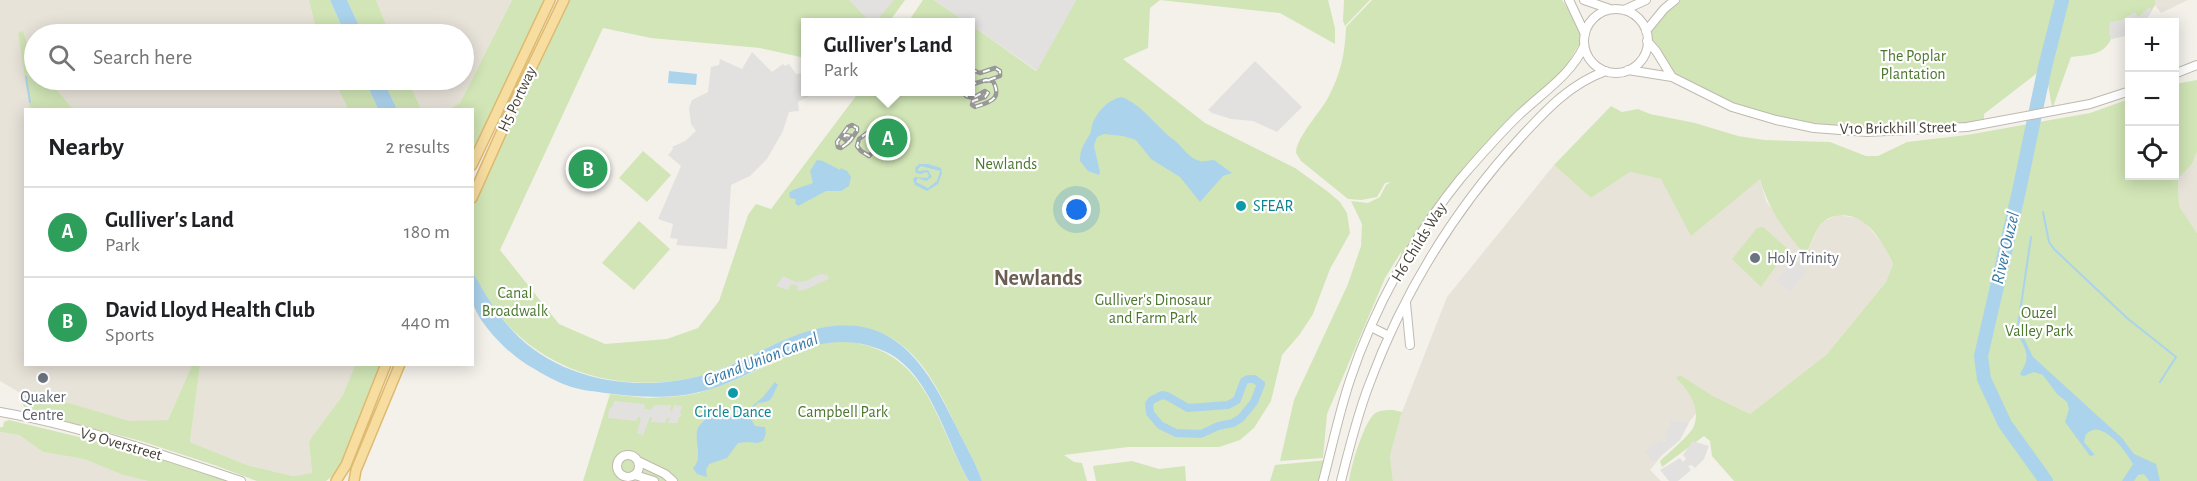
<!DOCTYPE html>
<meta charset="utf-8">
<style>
:root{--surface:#fff;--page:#f6f6f6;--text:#202124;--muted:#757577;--line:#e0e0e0;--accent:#ec432a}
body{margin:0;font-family:"Alegreya Sans",sans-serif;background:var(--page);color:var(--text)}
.controls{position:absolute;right:18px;top:18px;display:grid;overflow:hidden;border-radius:0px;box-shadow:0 3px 15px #0003}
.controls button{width:54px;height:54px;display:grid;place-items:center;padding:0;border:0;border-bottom:2px solid var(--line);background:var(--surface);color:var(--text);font:30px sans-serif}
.you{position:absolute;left:1077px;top:210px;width:21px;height:21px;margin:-15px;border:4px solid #fff;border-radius:50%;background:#1a73e8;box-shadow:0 0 0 9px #1a73e833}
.badge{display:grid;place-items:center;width:39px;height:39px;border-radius:50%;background:var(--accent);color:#fff;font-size:20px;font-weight:700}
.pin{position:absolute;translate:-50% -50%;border:3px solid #fff;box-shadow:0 2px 6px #0006}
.popup{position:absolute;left:801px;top:18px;width:174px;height:78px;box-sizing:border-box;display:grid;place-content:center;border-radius:0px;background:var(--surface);filter:drop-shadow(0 2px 4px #0005);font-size:20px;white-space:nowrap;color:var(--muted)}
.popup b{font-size:22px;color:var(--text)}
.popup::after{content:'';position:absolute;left:50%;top:100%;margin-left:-12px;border:12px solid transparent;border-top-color:var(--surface)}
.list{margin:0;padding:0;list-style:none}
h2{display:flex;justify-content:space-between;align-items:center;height:78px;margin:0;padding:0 24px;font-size:26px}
h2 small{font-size:20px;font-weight:400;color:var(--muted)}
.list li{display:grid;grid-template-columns:39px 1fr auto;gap:18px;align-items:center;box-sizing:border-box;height:90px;padding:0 24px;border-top:2px solid var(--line)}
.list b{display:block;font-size:22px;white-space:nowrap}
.list p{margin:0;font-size:20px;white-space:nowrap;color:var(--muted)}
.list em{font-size:20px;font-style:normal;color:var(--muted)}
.icon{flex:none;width:33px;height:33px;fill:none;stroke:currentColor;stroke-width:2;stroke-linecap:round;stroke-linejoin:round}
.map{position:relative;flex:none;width:2197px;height:481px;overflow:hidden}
.search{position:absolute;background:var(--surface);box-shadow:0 3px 15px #0003;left:24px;top:24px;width:450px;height:66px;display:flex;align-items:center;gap:15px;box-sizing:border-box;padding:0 21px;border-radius:33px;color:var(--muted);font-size:22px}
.panel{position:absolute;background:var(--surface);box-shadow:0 3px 15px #0003;left:24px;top:108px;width:450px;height:258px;border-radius:0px}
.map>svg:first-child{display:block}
.residential{fill:#e8e3d9}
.green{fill:#d1e5b6}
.parking{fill:#e3e1df}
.water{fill:#acd3ec;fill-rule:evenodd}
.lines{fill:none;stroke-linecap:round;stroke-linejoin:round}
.stream{stroke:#acd3ec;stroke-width:2}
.canal{stroke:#acd3ec;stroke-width:8}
.river{stroke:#acd3ec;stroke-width:14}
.tertiary-casing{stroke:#bfb9ae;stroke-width:10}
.primary-casing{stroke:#ddba70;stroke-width:12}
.tertiary{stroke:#fff;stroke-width:8}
.primary{stroke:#f8dda0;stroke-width:9}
.rail-casing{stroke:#989898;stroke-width:4.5}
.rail{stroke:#fff;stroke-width:2;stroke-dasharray:7;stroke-linecap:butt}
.culture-dot{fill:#0f9aa8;stroke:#fff;stroke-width:2}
.worship-dot{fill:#6b7280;stroke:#fff;stroke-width:2}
.labels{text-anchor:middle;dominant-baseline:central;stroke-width:4.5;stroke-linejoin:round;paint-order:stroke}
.park-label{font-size:16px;fill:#4c772f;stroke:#fff}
.street-label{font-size:16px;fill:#484239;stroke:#fff}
.culture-label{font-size:16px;fill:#0d838f;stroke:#fff;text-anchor:start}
.worship-label{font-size:16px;fill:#5b616d;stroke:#fff;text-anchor:start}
.water-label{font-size:18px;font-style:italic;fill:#3679a6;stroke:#fff}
.district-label{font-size:22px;font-weight:bold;fill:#6a5f51;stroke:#fff}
</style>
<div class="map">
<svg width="2197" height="481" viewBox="0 0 2197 481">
<rect width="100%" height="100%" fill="#f4f1eb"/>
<path class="residential" d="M0 0H309L317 34H34V80H334L348 109 26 110V364L192 365 168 420 129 422 69 403 22 394 0 381Z
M376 0H512L460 103 447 110 421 109 408 80H464V34H390Z
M2155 0H2188L2161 13 2155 5Z
M2197 152V233L2179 206 2178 179 2192 164Z
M1554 165 1591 198 1630 172 1661 179H1760L1766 201 1806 255 1819 226 1824 221 1839 215 1856 218 1865 223 1883 244 1893 264 1886 282 1826 355 1750 414 1711 395 1650 470 1661 481H1393L1390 456 1402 412 1447 297Z
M200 365H355L343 395 311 438 309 442 312 473 293 476 247 465 190 442Z
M0 432 19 435 43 452 84 459 123 475 148 481H0Z"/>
<path class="green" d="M309 0H330L345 34H317Z
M347 0H376L390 34H363Z
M512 0H550L473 165 472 110H447L460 103Z
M564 0H905L889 22H806L805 58 760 48 651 38 603 28 500 250 559 324 605 344 667 339 698 328 719 301 748 215 756 204 771 209 859 92H970L971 25 1036 71 1076 0H1328L1335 28V44L1280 13 1160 0 1150 8 1148 48 1123 59 1205 123 1295 168 1327 191 1340 202 1347 213 1350 233 1330 269 1313 314 1300 334 1282 355 1271 401 1254 428 1240 440 1219 447H1128L1064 455 1074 462 1082 463 1087 481H982C977 465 967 449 960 434 940 394 922 347 876 331 812 308 752 365 692 378 613 395 526 367 485 293 481 287 476 280 473 273 470 262 473 246 473 235 473 223 470 208 473 197 478 179 493 155 501 137 522 91 543 46 564 0Z
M923 0H934L966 22H908Z
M1344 0H1370L1345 26 1343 21Z
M1372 0H1562L1585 34 1584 42 1578 46 1566 67 1461 179 1399 269 1401 252 1385 278 1327 414 1323 458 1280 461 1294 400 1348 284 1361 246 1362 224 1351 201 1368 203 1380 197 1386 185 1391 182 1385 183 1377 197 1361 200 1348 199 1301 161 1296 153C1296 137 1321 112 1329 96 1341 72 1345 54 1346 27Z
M1675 0H2155V5L2145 21 2146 22H2130L2129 35 2111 39C2104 56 2086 55 2071 57L2054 104 2053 113 2045 67 1984 114V119L1977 120 1967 127 1908 132 1814 128 1732 107 1672 77 1647 41 1646 31Z
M23 31 34 65V80H48L72 108 70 109H30L18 33Z
M334 80H365L378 109H348Z
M383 80H408L421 109H397Z
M2197 80V152L2192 164 2178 179 2179 206 2197 233V481H1734L1712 456 1710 441 1704 436 1662 467 1660 461C1668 453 1687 438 1693 428 1702 410 1689 390 1676 378L1680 375 1711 395 1750 414 1826 355 1886 282 1893 264C1883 242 1865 210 1836 216 1830 217 1824 220 1820 225 1814 234 1810 246 1806 255 1785 233 1768 208 1760 179L1691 236 1661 179 1630 172 1591 198 1554 165 1611 106 1622 112 1638 109 1650 114 1695 123 1738 136 1764 140 1830 142 1866 156H1878L1907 142 1967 135 2090 113 2129 99 2130 176H2174L2175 84Z
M643 151 671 175 647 202 619 178Z
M639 221 670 249 634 290 602 263Z
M1763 227 1788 249 1761 287 1732 259 1757 228Z
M844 341C928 350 934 420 969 481H583L610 394 647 398 681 396 698 393 731 382 810 346 820 343Z
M192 365H200L190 442 247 465 293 476 312 473 309 442 311 438 343 395 355 365H386L346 465 326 481H257L217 466 141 441 33 413 25 408 20 400 22 394 69 403 129 421 168 420Z
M1393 410 1402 412 1390 456 1393 481H1349C1351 466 1363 425 1374 414 1379 410 1387 410 1393 410Z
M9 420 141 452 227 481H148L123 475 84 459 43 452 19 435 0 432V427H3L4 422Z
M1328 460 1323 481H1270L1275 465Z
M1132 461 1159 469 1185 466 1186 481H1096L1093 466Z"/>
<path class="parking" d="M849 0H894L875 22H870Z
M934 0H1076L1037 71 971 25 970 22H966Z
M2150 7 2152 11 2145 21 2146 22H2130L2129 35 2110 39 2109 26 2110 22 2121 20 2135 12 2138 17Z
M752 52 772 72 783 64 785 66 789 64 796 74 805 73 806 92H814L813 94 798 102 799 111 789 112 783 131 767 159 750 176 731 185 727 249 676 245 678 239 670 238 673 224 658 219 681 166 668 155 673 149 672 147 685 141 696 131 691 124 689 108 692 100 708 92 711 67 719 65 720 59 742 69Z
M1255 61 1302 107 1277 132 1253 121 1231 119 1212 113 1208 110Z
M1794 259 1807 271 1790 292 1776 281Z
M820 274 828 275 829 279 804 290 797 291 798 286 791 284 788 290 776 286 783 276 796 282 806 281Z
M614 401 645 404 644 409 651 410 654 405H671L670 411H672L674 405 682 406 680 412 682 415 679 417 677 423H668L670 418H667L665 423 651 422 652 417H650L643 435 637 433 641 419 639 416 636 421 608 418 609 409 612 407Z
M1671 420 1689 423 1680 440 1653 463 1644 451 1660 439 1664 443 1667 441 1664 436Z
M1693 441 1709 446 1704 459 1695 468 1692 465 1688 466 1691 470 1678 481H1669L1660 470 1680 458 1683 462 1686 459 1683 455Z"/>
<path class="water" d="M330 0H347L363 34H345Z
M669 71 697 74 696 85 668 83Z
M365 80H383L397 109H378Z
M1122 97C1144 106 1156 127 1174 140 1182 146 1189 159 1200 161 1204 162 1210 160 1214 160L1232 173 1223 176 1200 202 1180 177 1151 159 1136 140 1123 136 1104 134 1097 137 1094 146 1100 172 1099 175 1088 171 1080 161C1080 149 1084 144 1090 134 1092 130 1091 125 1094 120 1100 109 1109 99 1122 97Z
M817 160 823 161 840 170 841 168 847 171 851 177 849 186 841 191H826L798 206 795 203 796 199 790 198 789 193 793 190 813 183 810 171Z
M919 164H928L941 168 942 173 938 184 927 191 915 185 913 179 915 177 927 178 929 176 927 172 921 174 916 173 915 168ZM921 166 940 171 937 181 928 188 916 182 918 178 926 181 932 177 928 170 918 171V169Z
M472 271C484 292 496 313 513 331 562 384 649 395 716 371 752 358 786 334 825 327 899 315 929 371 957 428 965 445 976 463 982 481H969C945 440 930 371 884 351 820 323 774 367 717 387 680 400 644 398 605 393 592 391 578 390 566 385 552 380 538 371 526 364 507 352 479 324 473 303 470 294 472 280 472 271Z
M2018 326 2033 357 2122 438 2134 454 2156 464 2160 481H2149L2144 474 2138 475 2134 481H2122L2133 464C2126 452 2113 434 2099 430 2094 428 2089 432 2086 434L2084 442 2095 455 2090 456 2065 422 2069 409 2067 402 2057 394 2043 375 2034 372 2024 376 2020 375C2022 369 2025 366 2026 361 2029 349 2018 337 2013 327Z
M775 382 778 385C771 397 774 402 758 403L748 413 755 426 765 427 766 433 763 441 757 443 747 442 738 443 727 458 709 464 706 470 707 477 697 474 693 468C704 458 693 438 698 428 701 422 711 415 715 411L728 415 743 414 763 397Z"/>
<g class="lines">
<path class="stream" d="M26 77 30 102
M2043 212 2049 242 2054 249 2127 318 2176 357 2160 382
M2018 326 2031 237"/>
<path class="canal" d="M1248 379H1254L1261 384 1254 402 1241 418 1233 423 1218 426 1201 434 1176 433 1160 425 1150 413 1149 404 1152 400 1162 395 1167 396 1188 408 1228 405 1237 400 1244 381Z"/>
<path class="river" d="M2046 481 2005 424 1984 379 1981 356 2019 191 2045 67 2062 0"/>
<defs>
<path id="tertiary" d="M1569 0 1585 34
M1584 0 1610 9
M1584 41a32 32 0 1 1 64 0a32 32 0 1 1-64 0Z
M1624 10 1646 0
M1646 31 1664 9 1675 0
M1647 41 1656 51 1672 77
M1628 70 1672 77 1732 107 1776 120 1814 128 1867 132 1967 127 2090 104 2130 91
M2174 74 2197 65
M1406 303 1410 345
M1371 327 1389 336
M0 412C81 426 163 455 241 481
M617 466a11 11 0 1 1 22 0a11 11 0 1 1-22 0Z
M638 461 665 474 673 481
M635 475 654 481
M1323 481C1332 447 1339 413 1350 380 1374 308 1413 237 1461 178 1480 156 1499 134 1520 114 1542 93 1571 75 1584 46
M1341 481C1349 449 1357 416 1369 385 1403 293 1455 209 1521 137 1546 110 1571 83 1606 71"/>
<path id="primary" d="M472 165 550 0
M472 198 514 104 564 0
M336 481 346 465 386 364
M354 481 356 470 400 364"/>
</defs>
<use href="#tertiary" class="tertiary-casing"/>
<use href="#primary" class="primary-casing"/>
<use href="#tertiary" class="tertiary"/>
<use href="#primary" class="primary"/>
<defs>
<path id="rail" d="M970 69 980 73 995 68 1000 71V76L986 81
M963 92 966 96 973 98 985 91 988 93 985 97 973 101 972 105 975 107C989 102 1003 100 993 81L986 80 970 85
M867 133 874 137C877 143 874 152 869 156L861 151 857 146 859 139Z
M848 143 841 148 838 147 837 142 848 127 852 125 857 128V131L850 141 848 142 844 139 845 135 851 136 848 143"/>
</defs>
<use href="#rail" class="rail-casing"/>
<use href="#rail" class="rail"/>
</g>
<g class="culture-dot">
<circle cx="1241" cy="206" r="6"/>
<circle cx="733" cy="393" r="6"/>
</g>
<g class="worship-dot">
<circle cx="1755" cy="258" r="6"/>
<circle cx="43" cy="378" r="6"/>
</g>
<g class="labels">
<g class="park-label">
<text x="1913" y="56">The Poplar<tspan x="1913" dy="18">Plantation</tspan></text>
<text x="1006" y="164">Newlands</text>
<text x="515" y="293">Canal<tspan x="515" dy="18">Broadwalk</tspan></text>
<text x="1153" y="300">Gulliver's Dinosaur<tspan x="1153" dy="18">and Farm Park</tspan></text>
<text x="2039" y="313">Ouzel<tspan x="2039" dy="18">Valley Park</tspan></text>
<text x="843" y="412">Campbell Park</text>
</g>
<g class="street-label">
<text transform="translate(517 99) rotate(-65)">H5 Portway</text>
<text transform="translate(1898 128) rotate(-1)">V10 Brickhill Street</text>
<text transform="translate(1419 242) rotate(-58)">H6 Childs Way</text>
<text transform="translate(121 444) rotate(16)">V9 Overstreet</text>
</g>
<g class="culture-label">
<text x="1253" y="206">SFEAR</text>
<text x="733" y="412" text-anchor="middle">Circle Dance</text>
</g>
<g class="worship-label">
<text x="1767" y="258">Holy Trinity</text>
<text x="43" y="397" text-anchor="middle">Quaker<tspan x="43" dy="18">Centre</tspan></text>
</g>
<g class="water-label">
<text transform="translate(2006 248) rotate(-77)">River Ouzel</text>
<text transform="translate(761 360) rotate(-21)">Grand Union Canal</text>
</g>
<g class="district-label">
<text x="1038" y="278">Newlands</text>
</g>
</g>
</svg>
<div class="controls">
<button>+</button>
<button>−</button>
<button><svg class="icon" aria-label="locate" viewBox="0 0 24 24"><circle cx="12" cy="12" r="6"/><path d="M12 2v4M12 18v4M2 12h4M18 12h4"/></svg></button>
</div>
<div class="you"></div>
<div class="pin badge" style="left:888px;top:138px;background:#2e9e5b">A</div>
<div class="popup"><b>Gulliver's Land</b>Park</div>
<div class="pin badge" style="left:588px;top:169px;background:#2e9e5b">B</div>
<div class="search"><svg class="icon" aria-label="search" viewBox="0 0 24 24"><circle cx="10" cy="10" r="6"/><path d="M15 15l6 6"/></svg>Search here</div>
<section class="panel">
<h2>Nearby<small>2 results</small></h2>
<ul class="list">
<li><span class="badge" style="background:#2e9e5b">A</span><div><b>Gulliver's Land</b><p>Park</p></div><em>180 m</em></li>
<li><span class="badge" style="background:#2e9e5b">B</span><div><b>David Lloyd Health Club</b><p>Sports</p></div><em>440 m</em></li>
</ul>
</section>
</div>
